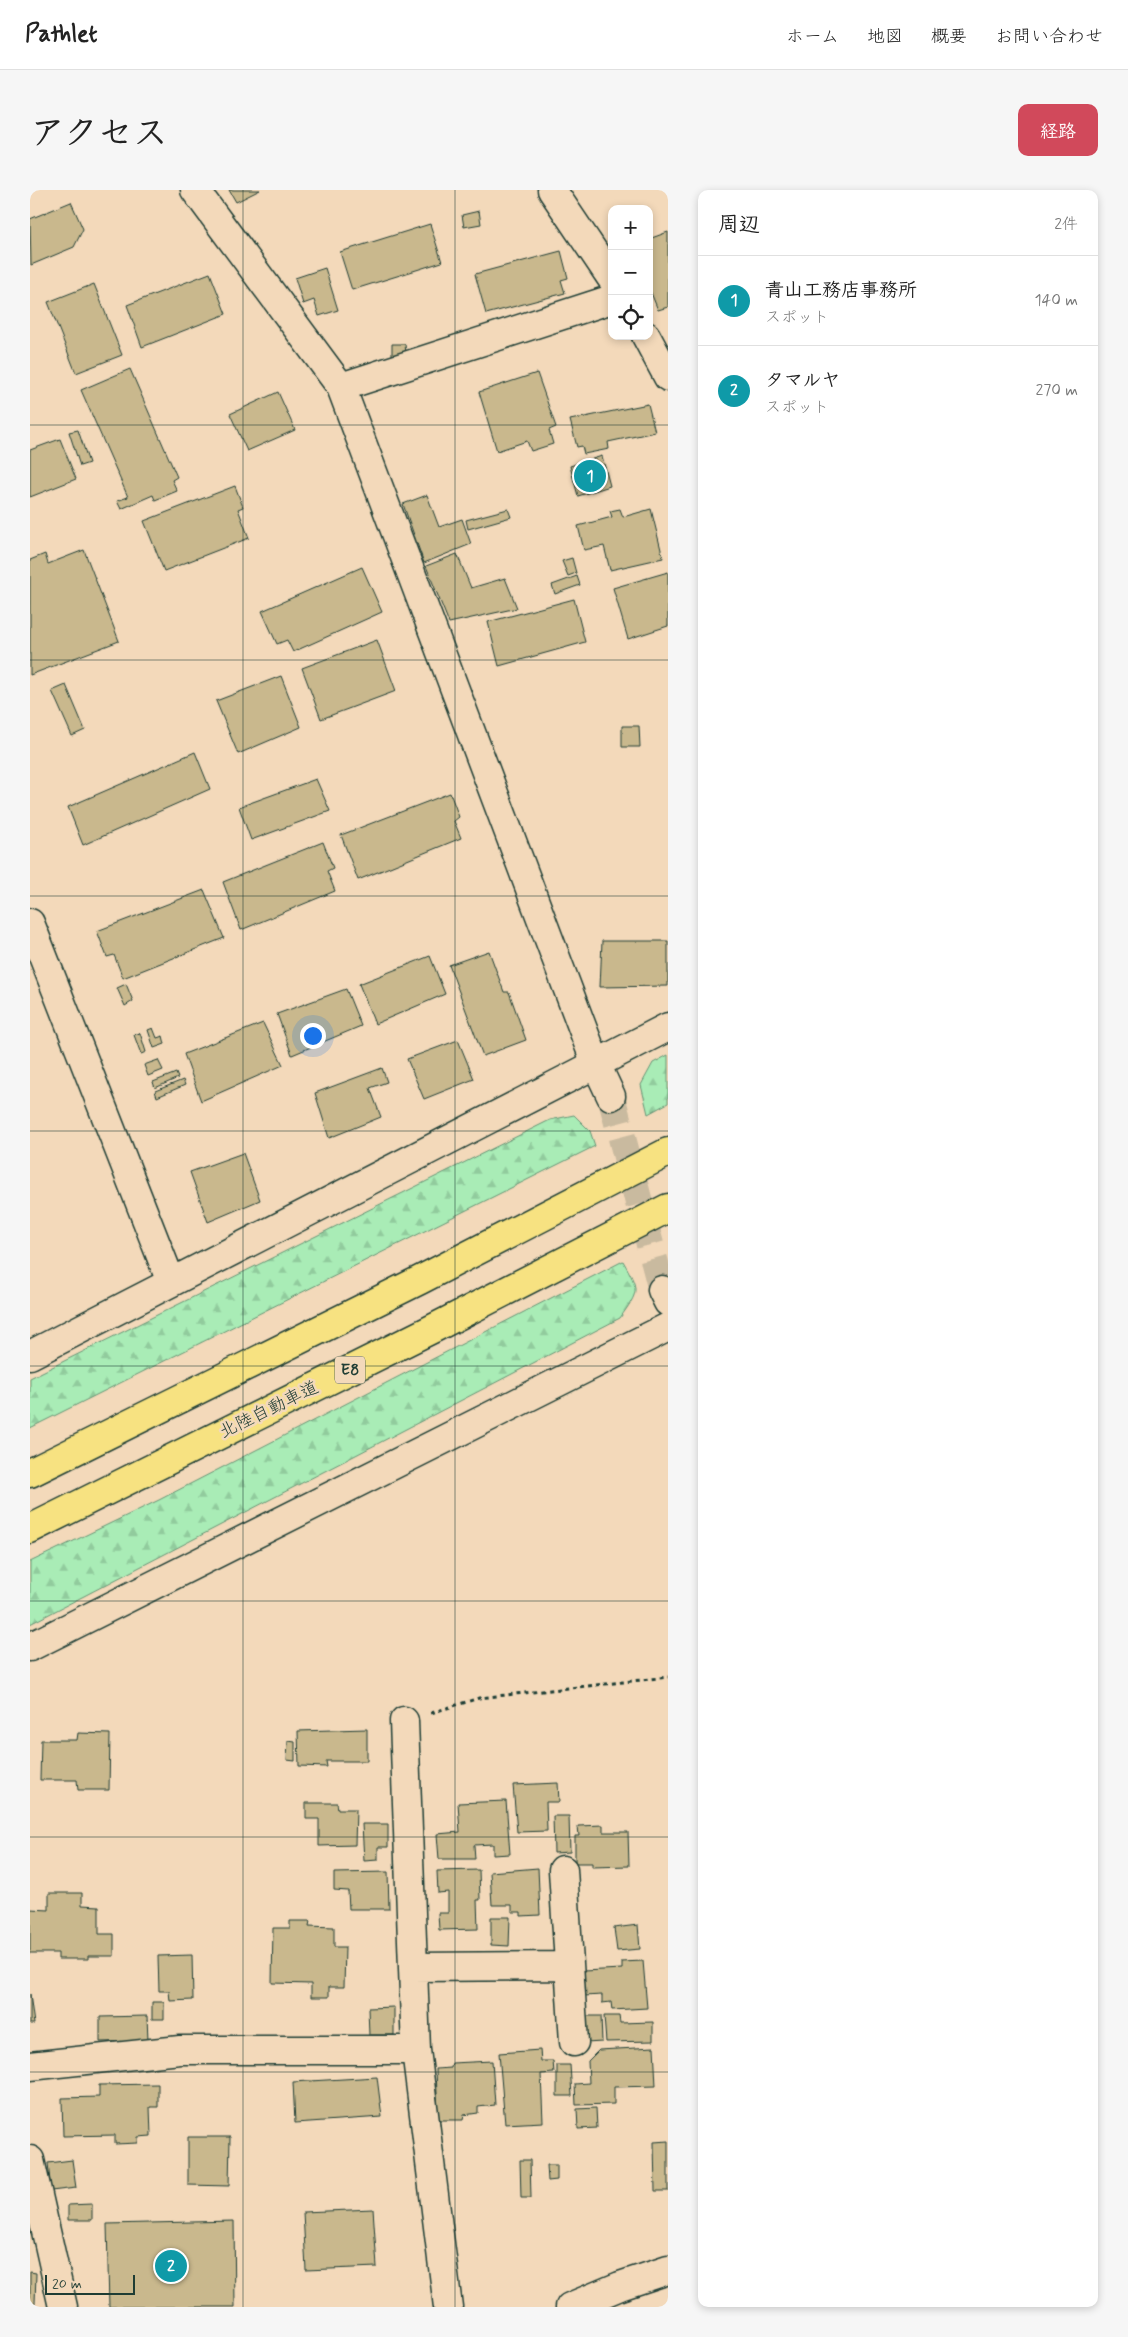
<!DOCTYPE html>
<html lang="ja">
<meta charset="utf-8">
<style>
:root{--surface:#fff;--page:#f6f6f6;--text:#222;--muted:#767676;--line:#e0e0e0;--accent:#d1495b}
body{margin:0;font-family:Mynerve,"Klee One",sans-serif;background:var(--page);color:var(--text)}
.controls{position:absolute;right:15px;top:15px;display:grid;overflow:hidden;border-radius:10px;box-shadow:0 2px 8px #0003}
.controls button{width:45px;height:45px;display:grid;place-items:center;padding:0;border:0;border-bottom:1px solid var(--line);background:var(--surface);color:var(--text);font:25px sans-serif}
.scale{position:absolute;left:15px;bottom:12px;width:90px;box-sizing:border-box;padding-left:5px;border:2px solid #1f3d34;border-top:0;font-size:14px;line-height:18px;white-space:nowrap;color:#1f3d34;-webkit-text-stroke:4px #f3d9ba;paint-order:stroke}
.you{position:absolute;left:282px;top:845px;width:18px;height:18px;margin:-12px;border:4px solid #fff;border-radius:50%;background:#1a73e8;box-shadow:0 0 0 8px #1a73e833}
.badge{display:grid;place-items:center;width:32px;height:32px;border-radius:50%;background:var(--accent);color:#fff;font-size:16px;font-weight:700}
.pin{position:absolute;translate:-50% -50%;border:2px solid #fff;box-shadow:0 1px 5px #0006}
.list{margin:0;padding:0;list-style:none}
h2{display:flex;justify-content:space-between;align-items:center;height:65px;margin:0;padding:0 20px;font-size:21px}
h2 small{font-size:16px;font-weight:400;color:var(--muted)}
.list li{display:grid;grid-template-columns:32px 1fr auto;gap:15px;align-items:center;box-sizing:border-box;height:90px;padding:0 20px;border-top:1px solid var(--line)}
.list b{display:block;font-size:19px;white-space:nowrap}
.list p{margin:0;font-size:16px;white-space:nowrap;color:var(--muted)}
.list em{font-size:16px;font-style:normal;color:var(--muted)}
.icon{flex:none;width:28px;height:28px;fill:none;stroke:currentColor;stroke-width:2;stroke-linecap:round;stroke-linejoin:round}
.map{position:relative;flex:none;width:638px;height:2117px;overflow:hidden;border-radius:10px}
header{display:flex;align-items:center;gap:30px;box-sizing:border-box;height:70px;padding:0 25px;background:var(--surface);border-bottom:1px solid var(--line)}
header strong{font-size:24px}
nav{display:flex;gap:28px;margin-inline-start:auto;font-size:18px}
.intro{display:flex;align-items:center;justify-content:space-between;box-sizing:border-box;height:120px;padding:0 30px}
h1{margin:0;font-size:35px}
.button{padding:12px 22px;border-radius:10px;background:var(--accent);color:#fff;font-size:18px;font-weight:700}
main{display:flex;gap:30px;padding:0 30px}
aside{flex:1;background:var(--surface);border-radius:10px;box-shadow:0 2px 8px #0003}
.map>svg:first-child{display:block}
.forest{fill:url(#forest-firs);stroke:#649475}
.building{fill:#c9b88d;stroke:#1f3d34}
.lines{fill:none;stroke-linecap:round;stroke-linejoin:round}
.street-tunnel{stroke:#c9ba9f;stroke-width:28;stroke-dasharray:28 14;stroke-linecap:butt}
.street-casing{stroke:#1f3d34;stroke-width:31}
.secondary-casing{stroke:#1f3d34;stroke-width:31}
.highway-casing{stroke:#1f3d34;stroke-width:31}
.path{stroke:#1f3d34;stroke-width:3;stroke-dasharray:4 4;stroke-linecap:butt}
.street{stroke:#f3d9ba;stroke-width:28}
.secondary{stroke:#f3d9ba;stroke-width:28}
.highway{stroke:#f7e281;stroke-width:28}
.grid{fill:none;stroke:#1f3d34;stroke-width:1;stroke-opacity:0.55}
.labels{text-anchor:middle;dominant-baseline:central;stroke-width:5;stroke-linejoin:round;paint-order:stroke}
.shield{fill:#f3d9ba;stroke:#5f6c5c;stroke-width:1}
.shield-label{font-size:16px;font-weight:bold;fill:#1f3d34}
.street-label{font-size:18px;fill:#1f3d34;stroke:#f3d9ba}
</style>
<header>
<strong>Pathlet</strong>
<nav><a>ホーム</a><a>地図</a><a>概要</a><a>お問い合わせ</a></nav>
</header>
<div class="intro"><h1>アクセス</h1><a class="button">経路</a></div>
<main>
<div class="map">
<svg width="638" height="2117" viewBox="0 0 638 2117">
<defs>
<pattern id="forest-firs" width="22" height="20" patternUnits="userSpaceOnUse" patternTransform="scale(1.25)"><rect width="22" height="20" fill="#a9ecb6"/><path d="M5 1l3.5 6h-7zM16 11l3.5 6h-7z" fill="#91cb9d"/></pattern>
</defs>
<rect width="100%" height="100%" fill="#f3d9ba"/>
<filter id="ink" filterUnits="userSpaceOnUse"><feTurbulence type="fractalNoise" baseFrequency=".02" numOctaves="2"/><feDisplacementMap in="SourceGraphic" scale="10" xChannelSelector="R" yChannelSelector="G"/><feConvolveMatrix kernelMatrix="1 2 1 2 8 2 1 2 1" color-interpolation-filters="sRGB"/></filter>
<g filter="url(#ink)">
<path class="forest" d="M638 865V913L618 924 611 895 623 873Z
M544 925 560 941 565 956 0 1238V1188L520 930Z
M593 1071C610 1101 609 1101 590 1128L0 1434V1372L129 1310Z"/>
<path class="building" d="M199 0H230L206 12Z
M41 12 53 39 44 57 1 75 0 29Z
M449 21 451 34 434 37 432 25Z
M400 34 412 72 322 100 310 62Z
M638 42V117L628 120 619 98V49Z
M531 61 538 88 531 90 535 103 456 124 445 84Z
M295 78 308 120 289 126 284 110 273 114 265 88Z
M180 83 196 124 112 157 97 115Z
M64 94 92 165 46 183 18 112Z
M362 154H375L376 164 362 165Z
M100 179 147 287 142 290 147 301 125 310 123 305 91 319 87 311 98 307 51 200Z
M507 183 526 237 519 240 523 254 501 261 497 251 467 261 449 202Z
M248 202 265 240 217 261 200 224Z
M618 214 625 242 578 252 579 259 554 264 552 256 547 257 540 230Z
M48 240 59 273 50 276 39 242Z
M30 249 46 289 0 307V260Z
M572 266 580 296 548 306 540 276Z
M205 296 213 317 208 319 219 348 134 381 114 331Z
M397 305 409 337 432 329 441 354 394 373 373 314Z
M478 319 481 327 438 339 436 330Z
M590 319 593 327 621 319 633 368 580 380 574 356 554 360 548 336 582 327 580 321Z
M54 360 89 451 0 485V370L15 364 18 374Z
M427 364 441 398 475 388 487 418 419 433 396 376Z
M542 368 546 383 538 386 532 371Z
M332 377 352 422 263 462 257 450 247 454 232 421Z
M638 382V436L598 449 583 398Z
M547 386 550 395 525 404 522 395Z
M544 409 555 452 469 476 458 432Z
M347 450 366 501 291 529 272 478Z
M251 486 271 537 208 564 186 511Z
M36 495 55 540 42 546 22 501Z
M592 536H609L610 557H592Z
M165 562 180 599 53 655 38 617Z
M286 589 300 621 221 650 209 617Z
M420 603 429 627 424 631 431 648 328 690 311 645Z
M293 652 303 678 297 681 305 701 211 740 193 692Z
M174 700 194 748 93 788 84 765 77 767 67 741Z
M572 751H638V796L570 797Z
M459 761 474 802H479L496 850 453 866 419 775Z
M400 766 415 804 345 834 329 794Z
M96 794 103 811 95 816 87 798Z
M316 799 331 836 262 865 247 824Z
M233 833 253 875 171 911 154 864Z
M123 838 127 848 133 846 135 854 124 858 118 840Z
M110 843 116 862 111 864 104 845Z
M428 850 444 889 394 909 377 869Z
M128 870 133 880 118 886 114 875Z
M352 878 357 892 340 898 351 927 299 948 285 903Z
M146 883 148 888 125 898 123 892Z
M153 890 155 895 127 907 125 901Z
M213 963 230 1010 178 1032 160 982Z
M337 1539V1571H296L297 1577 269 1576 268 1541Z
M48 1543 80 1544 79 1600H48L47 1590H10L11 1550H47Z
M258 1551 265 1552V1571L257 1570Z
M528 1593 529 1612H516L517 1641 487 1642 483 1595Z
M476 1611 480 1664 463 1665V1654L444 1655 445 1669H409L407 1644 430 1642 428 1613Z
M276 1613H307L308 1619H326L325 1655 289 1656V1629H276Z
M523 1626H539L540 1662 524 1663Z
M332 1634H358V1657H348V1670L334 1671Z
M573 1635V1642H598L599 1676 562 1677V1673H545V1646H549L548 1636Z
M508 1678 510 1725 491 1726V1722H482V1715H462L460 1682Z
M449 1680 450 1710H447L448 1739 409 1740 408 1723H418V1702L408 1703 407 1681Z
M358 1682 359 1719H319L318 1701 304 1700V1683Z
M19 1703H52V1715L69 1716V1744H84V1766H58V1769H28V1763H0V1719L19 1720Z
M461 1727H480L479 1756 461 1755Z
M260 1731H280L279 1736 304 1737V1757H315L314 1797H299V1807H281V1794L242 1793 243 1738H260Z
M608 1735 610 1759 587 1761 584 1738Z
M162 1765 163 1810 140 1811 139 1801H129L128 1766Z
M613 1771 617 1818 582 1820 581 1812 572 1813V1805L554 1806 553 1781 592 1779V1772Z
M0 1804 4 1834H0Z
M122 1812H134V1829H122Z
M364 1817V1845H339L338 1818Z
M117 1826 118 1851 70 1852V1827Z
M555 1826H571L572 1852 556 1853Z
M574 1826H589L590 1833 623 1832V1851L576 1852Z
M624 1857 626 1896 584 1897V1914L546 1915 545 1894 559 1893 558 1871 569 1860Z
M510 1860 511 1871H523L524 1883 511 1884 513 1932 475 1934 469 1863Z
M462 1871 465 1915 448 1917V1923L434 1925 433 1930H408L406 1879 421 1878 422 1873Z
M527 1875H540L542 1906H527Z
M347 1887 352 1927 265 1933 263 1892Z
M128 1894V1917H120L121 1946 108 1947V1953L85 1954V1945L33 1946 32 1908 69 1907V1895Z
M566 1918 567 1938 548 1939 547 1919Z
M158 1947H200L199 1996 158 1995Z
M638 1951V2001H625L624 1952Z
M42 1970 46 1998 21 2001 18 1973Z
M490 1970H500L501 2008H491Z
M517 1975H527V1990L518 1991Z
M62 2014V2030H38V2015Z
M343 2019 347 2077 276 2080 273 2022Z
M204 2031 205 2117H79L77 2034Z
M0 2082 6 2083 5 2113H0Z"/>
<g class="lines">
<path class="street-tunnel" d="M581 906 632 1100"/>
<defs>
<path id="street" d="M165 0 311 197 566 874 581 906
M522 0 582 89
M616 146 638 187
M311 197 582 109
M632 1100 638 1112
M0 1165 638 837
M0 1457 638 1137
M374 1531 386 1860 418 2117
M533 1680 544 1852
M383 1777 539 1776
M0 1876 150 1860H386
M0 1970 33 2117"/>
<path id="secondary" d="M0 733 141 1092
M540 2117 590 2096 638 2080"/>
<path id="highway" d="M0 1283 390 1090 638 962
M0 1339 404 1138 638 1018"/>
</defs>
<use href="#street" class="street-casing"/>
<use href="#secondary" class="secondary-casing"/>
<use href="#highway" class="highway-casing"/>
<path class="path" d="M401 1523 449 1508 638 1487"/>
<use href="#street" class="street"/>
<use href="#secondary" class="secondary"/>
<use href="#highway" class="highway"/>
</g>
</g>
<path class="grid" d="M213 0V2117M425 0V2117M0 235H638M0 470H638M0 706H638M0 941H638M0 1176H638M0 1411H638M0 1647H638M0 1882H638"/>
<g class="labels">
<rect class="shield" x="305" y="1166.5" width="30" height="27" rx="4"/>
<g class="shield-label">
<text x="320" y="1180">E8</text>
</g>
<g class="street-label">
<text transform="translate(239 1220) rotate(-26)">北陸自動車道</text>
</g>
</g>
</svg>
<div class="controls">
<button>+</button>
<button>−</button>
<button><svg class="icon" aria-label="locate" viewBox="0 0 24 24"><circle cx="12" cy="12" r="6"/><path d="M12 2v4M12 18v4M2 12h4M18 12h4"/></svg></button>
</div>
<div class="scale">20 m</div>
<div class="you"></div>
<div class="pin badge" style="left:560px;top:286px;background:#0f9aa8">1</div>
<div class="pin badge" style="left:141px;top:2076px;background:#0f9aa8">2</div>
</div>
<aside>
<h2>周辺<small>2件</small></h2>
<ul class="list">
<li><span class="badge" style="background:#0f9aa8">1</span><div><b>青山工務店事務所</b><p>スポット</p></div><em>140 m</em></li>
<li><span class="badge" style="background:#0f9aa8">2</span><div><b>タマルヤ</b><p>スポット</p></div><em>270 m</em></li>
</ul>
</aside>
</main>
